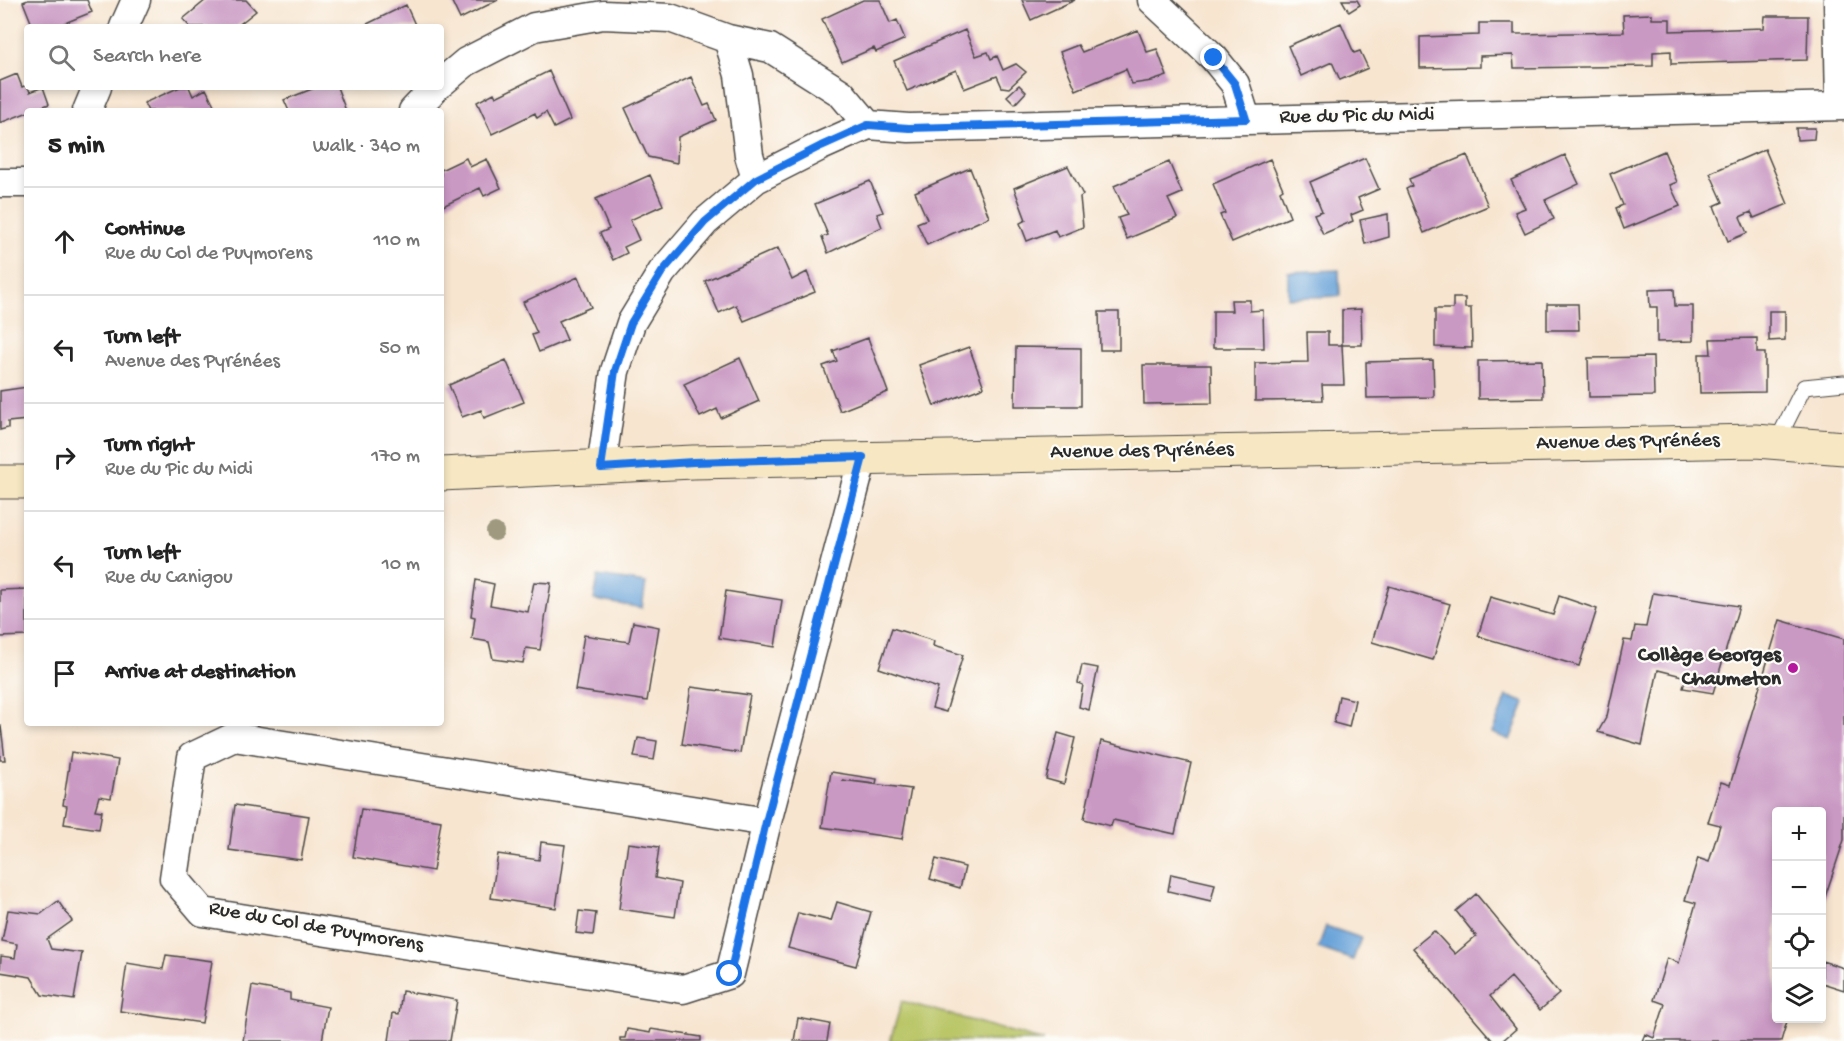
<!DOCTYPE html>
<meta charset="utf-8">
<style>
:root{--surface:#fff;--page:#f6f6f6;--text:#222;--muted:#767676;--line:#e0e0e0}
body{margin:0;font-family:"Gochi Hand",sans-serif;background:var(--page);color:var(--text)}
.controls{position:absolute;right:18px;bottom:18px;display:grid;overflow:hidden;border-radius:6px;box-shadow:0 3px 9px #0003}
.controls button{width:54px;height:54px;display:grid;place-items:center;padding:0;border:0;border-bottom:2px solid var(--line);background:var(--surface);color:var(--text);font:30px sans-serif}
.stop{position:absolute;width:18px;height:18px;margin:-14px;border:4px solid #1a73e8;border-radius:50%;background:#fff}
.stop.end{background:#1a73e8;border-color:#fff;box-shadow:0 2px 6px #0008}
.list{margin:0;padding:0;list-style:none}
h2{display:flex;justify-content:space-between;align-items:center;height:78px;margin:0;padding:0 24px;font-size:26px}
h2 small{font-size:20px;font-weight:400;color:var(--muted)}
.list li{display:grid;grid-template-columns:39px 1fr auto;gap:18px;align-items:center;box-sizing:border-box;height:108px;padding:0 24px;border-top:2px solid var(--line)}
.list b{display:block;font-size:22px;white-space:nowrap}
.list p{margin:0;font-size:20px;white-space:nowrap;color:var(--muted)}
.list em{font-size:20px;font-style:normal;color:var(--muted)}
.icon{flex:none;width:33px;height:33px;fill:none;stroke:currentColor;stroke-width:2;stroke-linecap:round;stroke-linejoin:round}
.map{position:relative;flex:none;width:1844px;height:1041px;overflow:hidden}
.search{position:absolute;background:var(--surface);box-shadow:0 3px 9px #0003;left:24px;top:24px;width:420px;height:66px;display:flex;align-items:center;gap:15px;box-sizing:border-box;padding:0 21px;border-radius:6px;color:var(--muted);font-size:22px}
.panel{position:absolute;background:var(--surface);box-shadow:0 3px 9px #0003;left:24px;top:108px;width:420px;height:618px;border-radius:6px}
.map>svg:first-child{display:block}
.green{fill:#bac668;stroke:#72784a;stroke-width:1.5}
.water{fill:#69a3d9;stroke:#4a6782;stroke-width:1.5}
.building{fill:#c998c3}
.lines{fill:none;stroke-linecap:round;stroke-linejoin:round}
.service-casing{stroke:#4a4744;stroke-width:17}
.minor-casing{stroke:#4a4744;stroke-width:31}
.secondary-casing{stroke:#4a4744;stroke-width:35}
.service{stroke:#fff;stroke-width:15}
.minor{stroke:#fff;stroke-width:28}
.secondary{stroke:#f7e8c3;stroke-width:33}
.tree{fill:#9e997f}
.route{stroke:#1a73e8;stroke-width:8}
.poi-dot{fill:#b5179e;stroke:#fdfcf7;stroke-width:2}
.labels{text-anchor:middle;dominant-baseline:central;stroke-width:4.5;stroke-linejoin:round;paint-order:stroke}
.street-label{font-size:21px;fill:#2b2b2b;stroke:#fdfcf7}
.poi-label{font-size:21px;font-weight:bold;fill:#2b2b2b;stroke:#fdfcf7;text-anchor:end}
</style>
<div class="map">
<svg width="1844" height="1041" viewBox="0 0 1844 1041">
<rect width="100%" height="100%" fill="#fdfcf7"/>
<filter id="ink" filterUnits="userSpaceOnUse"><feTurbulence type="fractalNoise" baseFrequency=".0167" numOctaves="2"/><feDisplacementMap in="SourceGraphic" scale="12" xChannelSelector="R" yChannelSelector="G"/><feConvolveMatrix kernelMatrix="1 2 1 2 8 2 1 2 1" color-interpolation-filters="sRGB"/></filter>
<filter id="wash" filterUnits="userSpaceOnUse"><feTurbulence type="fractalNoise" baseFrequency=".008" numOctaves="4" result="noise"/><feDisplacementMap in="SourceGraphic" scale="24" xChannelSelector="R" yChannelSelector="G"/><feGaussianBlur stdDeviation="1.35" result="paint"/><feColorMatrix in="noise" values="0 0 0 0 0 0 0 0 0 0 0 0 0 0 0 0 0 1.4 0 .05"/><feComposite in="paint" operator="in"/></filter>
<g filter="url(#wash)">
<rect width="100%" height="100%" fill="#f7e5d0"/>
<path class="green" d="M902 1001 1044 1041H890Z"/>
<path class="water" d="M1339 270 1340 296 1288 298V272Z
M598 576 646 583 642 608 594 600Z
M1507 696 1525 703 1510 740 1492 733Z
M1326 926 1361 938 1353 960 1318 948Z"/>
<g id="blocks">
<path class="building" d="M28 0H87L92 12 55 27H33L23 2Z
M206 0H246L256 11 236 27H190L183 19Z
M451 0H498L460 19Z
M863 0H880L890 23 897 20 905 39 876 52 874 48 842 62 822 19Z
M1022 0H1075L1031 20Z
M1342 0H1357L1360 5 1349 12Z
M406 5 416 27H361Z
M1652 14V19H1670V31L1764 28 1765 16H1808L1807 60 1671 64V51L1653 52V66L1514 68 1513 55 1480 56V67L1420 68V37L1479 35V23H1514V34L1624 32 1623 15Z
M1341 23 1354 53 1360 51 1368 68 1340 80 1332 62 1301 76 1288 46Z
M965 30 976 56 988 52 991 59 997 56 1003 70 1016 64 1026 72 1009 88 1002 87 997 76 964 89 956 70 907 91 894 61Z
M1138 30 1147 52 1157 49 1167 76 1152 81 1132 84 1126 69 1076 90 1060 52 1078 45 1082 52Z
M549 71 570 120 554 128 546 112 537 118 535 113 492 134 477 102 494 93 496 97Z
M17 74 22 87 27 85 30 92 43 87 49 104 0 123V81Z
M691 77 704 106 709 104 716 120 678 137 677 163 648 157 625 108Z
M1019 85 1026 92 1015 104 1007 96Z
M180 87H189L193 96 206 89 217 111H148L144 103Z
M317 87H337L346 111H289L284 100Z
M1796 128H1815L1814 139 1797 140Z
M1765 149 1788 204 1754 218 1751 212 1740 217 1747 233 1728 241 1714 206 1723 202 1710 173Z
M1664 151 1677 182 1670 185 1680 206 1624 229 1616 208 1623 205 1610 174Z
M1467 155 1488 206 1424 233 1406 189 1412 186 1409 179Z
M1565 155 1579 184 1545 200 1554 219 1525 233 1515 212 1525 208 1511 180Z
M466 158 470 167 487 159 501 188 484 196 480 188 441 207V170Z
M1365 158 1379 189 1358 198 1363 210 1351 215 1353 221 1323 234 1314 214 1322 211 1310 182Z
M1270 159 1283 189 1280 191 1290 217 1232 242 1220 215 1225 213 1213 184Z
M1169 162 1182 193 1168 199 1177 218 1127 239 1118 218 1127 215 1114 186Z
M1068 166 1083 195 1080 197 1083 227 1058 237 1055 230 1027 241 1020 223 1026 220 1014 188Z
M970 168 989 217 927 245 917 223 927 219 915 192Z
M650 175 663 205 630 220 639 240 624 247 627 253 613 260 600 233 609 229 596 199Z
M870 181 883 212 877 214 882 227 828 253 822 237 828 235 815 204Z
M1388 214 1389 237 1365 244 1360 220Z
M778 248 792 280 807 272 815 292 744 321 736 305 719 313 705 281Z
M578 277 591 307 559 321 567 340 539 352 532 335 537 333 523 302Z
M1674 289 1675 306H1693V341L1657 342V307H1650L1649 290Z
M1453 298H1465V308H1471L1472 348 1435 347V309H1453Z
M1231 300H1250V311L1263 310 1264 348H1213V311H1232Z
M1547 304H1578L1579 330H1547Z
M1361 309 1362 345H1342L1344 385H1322L1323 400 1255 401V363L1308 362 1307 332H1328V345H1342V310Z
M1769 311H1785V340L1769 341Z
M1099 312H1119V350H1100Z
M868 338 888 392 840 411 823 366 837 361 833 351Z
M1757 338V353H1765V392L1700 393 1699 354H1711L1710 339Z
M969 347 984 387 934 406 919 365Z
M1016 347 1081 348V406H1015Z
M1653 357 1654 396 1589 397 1588 358Z
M740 358 759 401 721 418 717 409 700 417 684 384Z
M506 360 524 402 484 418 481 410 462 417 449 385Z
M1433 360 1434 397 1367 398 1366 362Z
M1542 360 1543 398 1478 399V361Z
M1143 365H1211L1212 403 1144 404Z
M27 387V420L8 422V428L0 430V391Z
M476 580 494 584 490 605 528 612 534 582 551 583 540 650 526 648 523 663 493 659 489 642 472 639 475 617 471 616Z
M1389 586 1450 604 1433 660 1372 642Z
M27 589V636L0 637V590Z
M726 591 782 600 775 647 719 638Z
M1653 593 1739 606 1713 693 1683 688 1686 677 1658 670 1642 745 1598 732 1607 716 1624 640 1632 641 1635 626 1646 627Z
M1559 596 1597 609 1579 666 1478 636 1490 597 1553 615Z
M1780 620 1844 639V840L1822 906V812H1776V1018H1788L1781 1041H1642L1645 1034 1654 1038 1665 1004 1654 1000 1667 958 1679 963 1696 903 1685 900 1698 858 1709 862 1720 825 1708 822 1721 782 1730 785Z
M633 622 659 627 647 701 575 690 584 635 629 642Z
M892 628 934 641 933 646 963 655 946 712 932 708 938 688 879 668Z
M1082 665 1098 668 1089 710 1079 707 1083 685 1078 683Z
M691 687 750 695 740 753 682 744Z
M1339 696 1355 700 1349 727 1334 723Z
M1 726 5 760H0V727Z
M1058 733 1075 738 1064 784 1046 779Z
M638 738 657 741 654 760 634 757Z
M1101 741 1191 763 1175 834 1113 820 1111 826 1084 819Z
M71 752 118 760 111 798 99 796 95 810 102 811 99 829 64 824 67 806 63 805Z
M831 772 877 779 876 784 842 780 911 789 902 839 822 827Z
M235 805 309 816 301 860 229 850Z
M361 809 441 821 433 871 353 857Z
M541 842 565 845 556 908 491 898 498 854 539 860Z
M628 843 659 847 655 878 680 883 675 917 619 909Z
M936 859 965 867 960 888 930 879Z
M1171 874 1215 884 1211 901 1168 891Z
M1476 894 1559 994 1540 1010 1511 977 1490 996 1516 1029 1502 1041H1493L1413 948 1434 931 1455 954 1476 936 1456 911Z
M58 901 72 921 47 939 51 949 82 953 74 1000 42 995 31 977 0 972 1 956 15 958 17 944 2 941 8 910 41 914Z
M837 902 871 912 856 966 788 948 798 913 831 921Z
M579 911 596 913 593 935 576 933Z
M166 955 212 961 202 1023 120 1011 127 963 163 969Z
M1822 961 1844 968V990L1822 983Z
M252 986 290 993V1000L328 1007 322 1041H243Z
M402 991 457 1000 450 1041H389L393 1013 399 1014Z
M798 1018 830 1024 827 1041H794Z
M627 1029 650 1033 651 1029 701 1037V1041H620V1038H625Z"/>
</g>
</g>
<g filter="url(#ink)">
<use href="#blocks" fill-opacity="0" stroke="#4a4744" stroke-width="1.5"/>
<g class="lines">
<defs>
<path id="service" d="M1776 443 1804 387 1844 383"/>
<path id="minor" d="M1152 0 1214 58 1235 84 1246 119
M1838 0 1840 106
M124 27 136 0
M441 83 466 62 534 27 603 15 670 18 728 39
M87 111 97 87
M413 111 436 87
M756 179 749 155 739 75 728 39 770 48 841 93 868 125
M0 183H27
M601 468 615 371 631 323 662 272 705 222 756 179 821 146 868 125 909 128 1844 106
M767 822 234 737 192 757 174 878 203 912 683 989 730 974 767 822 863 457"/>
<path id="secondary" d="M441 474 693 462 1756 441 1844 448
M0 482H27"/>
</defs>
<use href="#service" class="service-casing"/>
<use href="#minor" class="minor-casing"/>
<use href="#secondary" class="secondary-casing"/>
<use href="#service" class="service"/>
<use href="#minor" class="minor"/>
<use href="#secondary" class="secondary"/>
</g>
<circle class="tree" cx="495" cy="532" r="9"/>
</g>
<g class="lines" filter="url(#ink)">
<path class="route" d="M730 974 766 822 863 457 693 462 601 468 615 371 631 323 662 272 705 222 756 179 821 146 868 125 909 128 1246 119 1235 84 1214 58"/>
</g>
<circle class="poi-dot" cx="1793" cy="668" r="6"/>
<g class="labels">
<g class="street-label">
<text transform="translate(1357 117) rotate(-1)">Rue du Pic du Midi</text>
<text transform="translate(1628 443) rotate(-1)">Avenue des Pyrénées</text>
<text transform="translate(1142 452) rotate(-1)">Avenue des Pyrénées</text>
<text transform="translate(316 928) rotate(10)">Rue du Col de Puymorens</text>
</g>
<g class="poi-label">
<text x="1781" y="656">Collège Georges<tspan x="1781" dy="24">Chaumeton</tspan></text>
</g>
</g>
</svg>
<div class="controls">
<button>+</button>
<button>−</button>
<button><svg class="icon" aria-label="locate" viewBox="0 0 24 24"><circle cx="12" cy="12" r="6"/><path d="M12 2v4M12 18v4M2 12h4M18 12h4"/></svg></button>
<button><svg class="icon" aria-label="layers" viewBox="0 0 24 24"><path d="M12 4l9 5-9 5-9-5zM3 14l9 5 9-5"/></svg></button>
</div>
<div class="stop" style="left:730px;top:974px"></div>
<div class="stop end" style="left:1214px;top:58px"></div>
<div class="search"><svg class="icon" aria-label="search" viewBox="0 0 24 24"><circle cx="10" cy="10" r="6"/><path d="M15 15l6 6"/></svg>Search here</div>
<section class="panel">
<h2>5 min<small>Walk · 340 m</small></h2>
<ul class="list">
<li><svg class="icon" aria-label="ahead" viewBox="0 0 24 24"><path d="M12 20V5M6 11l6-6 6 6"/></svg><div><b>Continue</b><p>Rue du Col de Puymorens</p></div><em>110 m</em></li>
<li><svg class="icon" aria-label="left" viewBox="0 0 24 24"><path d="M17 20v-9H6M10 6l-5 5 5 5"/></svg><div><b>Turn left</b><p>Avenue des Pyrénées</p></div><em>50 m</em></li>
<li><svg class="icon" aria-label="right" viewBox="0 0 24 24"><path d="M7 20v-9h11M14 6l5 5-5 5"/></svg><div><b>Turn right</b><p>Rue du Pic du Midi</p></div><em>170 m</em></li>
<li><svg class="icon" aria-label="left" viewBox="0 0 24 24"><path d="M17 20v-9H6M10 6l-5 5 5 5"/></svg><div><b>Turn left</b><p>Rue du Canigou</p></div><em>10 m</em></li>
<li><svg class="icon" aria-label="arrive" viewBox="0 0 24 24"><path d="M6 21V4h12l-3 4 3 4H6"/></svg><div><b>Arrive at destination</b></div></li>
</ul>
</section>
</div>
